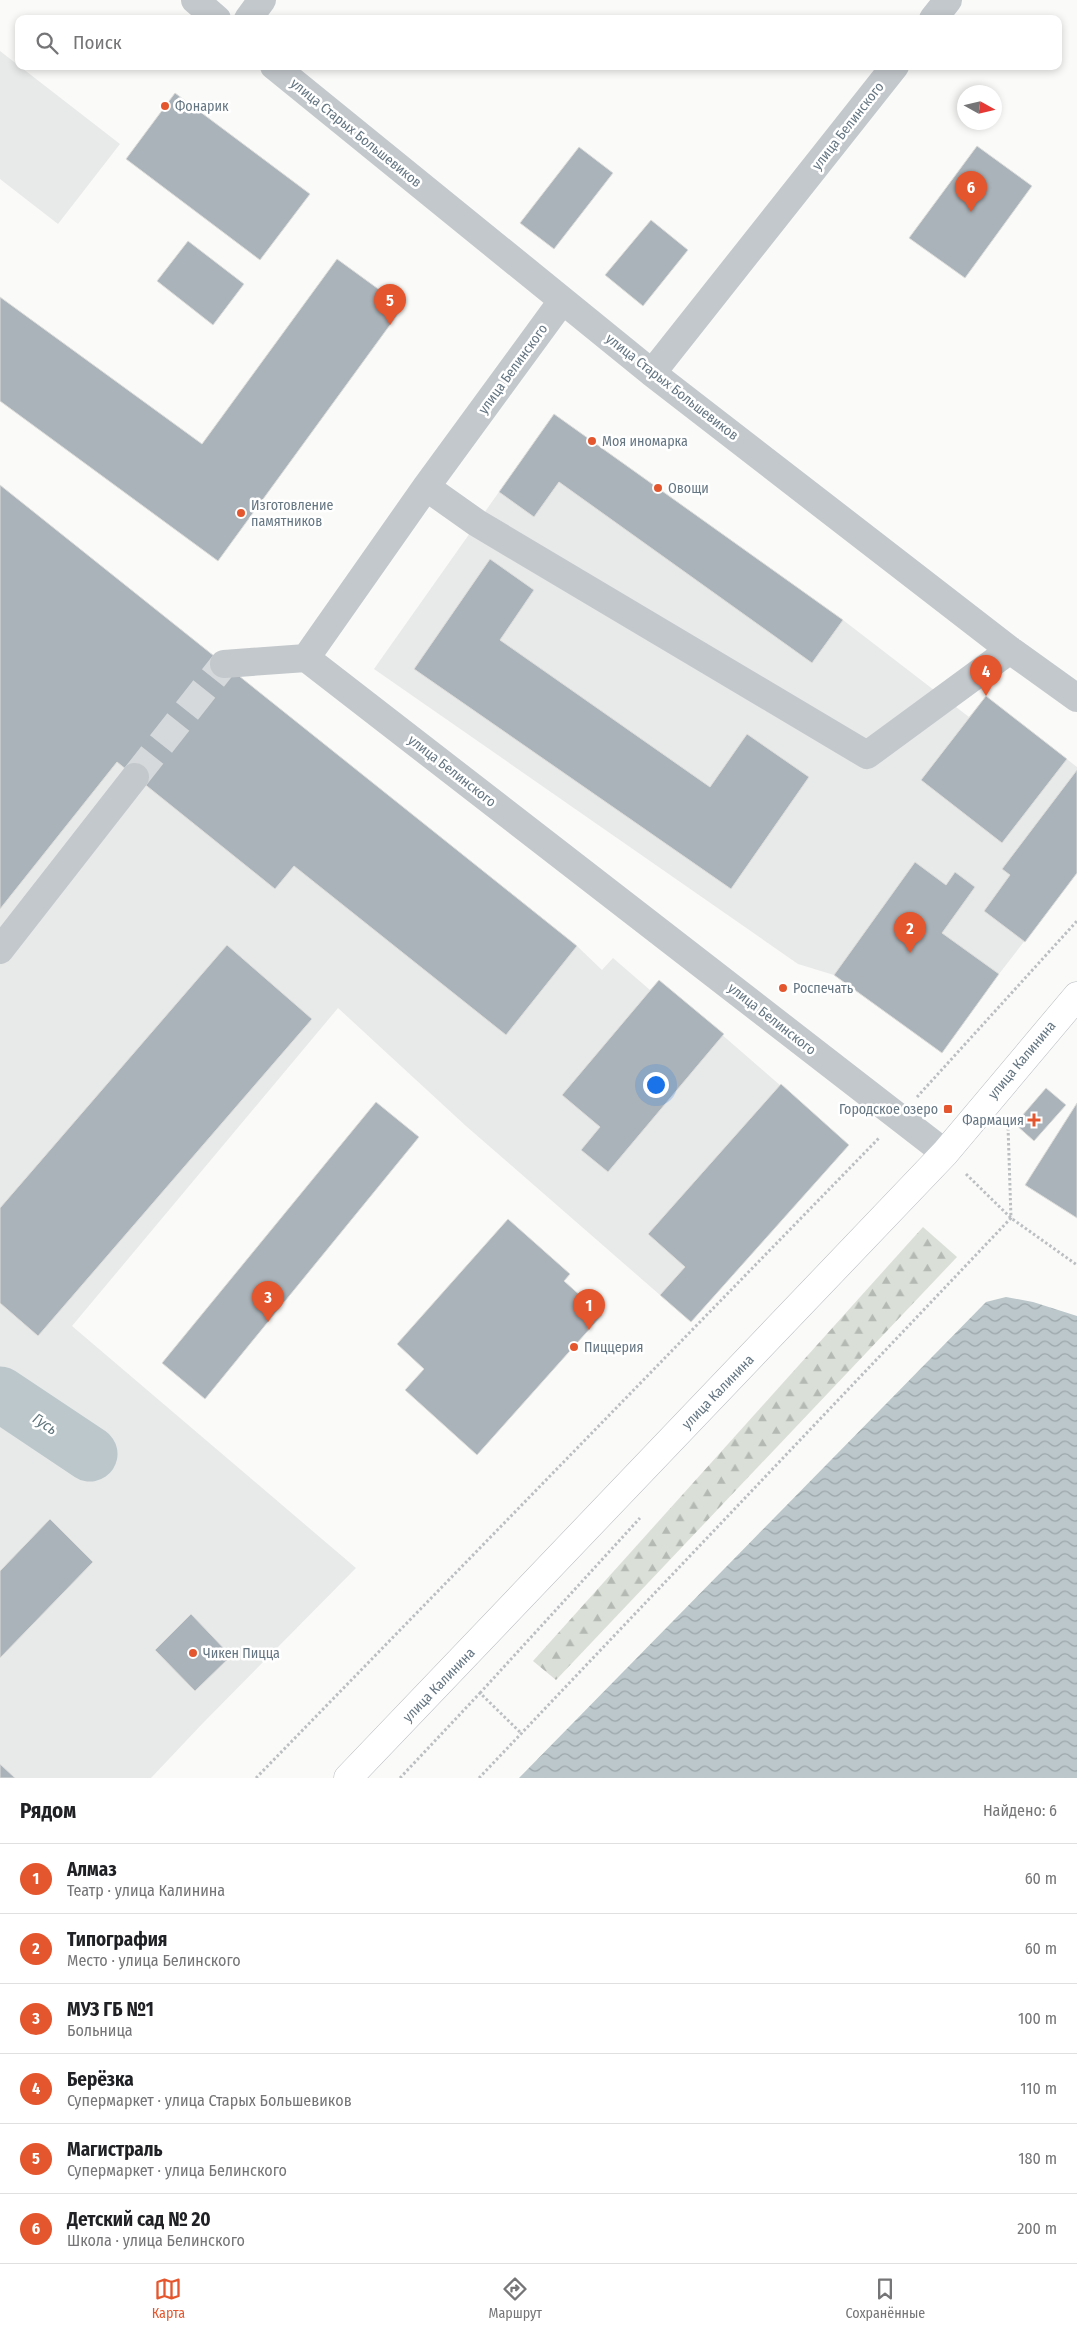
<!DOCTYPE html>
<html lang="ru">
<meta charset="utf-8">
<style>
:root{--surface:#fff;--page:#f2f2f2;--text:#202124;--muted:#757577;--line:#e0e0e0;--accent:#e4572e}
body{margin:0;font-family:"Fira Sans Condensed",sans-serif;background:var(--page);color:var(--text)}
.compass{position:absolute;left:957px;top:85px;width:45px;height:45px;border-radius:50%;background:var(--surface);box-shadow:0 2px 8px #0003;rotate:98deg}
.you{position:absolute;left:655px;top:1084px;width:18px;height:18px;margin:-12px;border:4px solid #fff;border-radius:50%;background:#1a73e8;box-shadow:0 0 0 8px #1a73e833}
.badge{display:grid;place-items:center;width:32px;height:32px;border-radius:50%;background:var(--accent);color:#fff;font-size:16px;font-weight:700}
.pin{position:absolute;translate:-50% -41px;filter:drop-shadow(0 1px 2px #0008)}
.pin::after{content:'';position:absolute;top:26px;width:18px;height:15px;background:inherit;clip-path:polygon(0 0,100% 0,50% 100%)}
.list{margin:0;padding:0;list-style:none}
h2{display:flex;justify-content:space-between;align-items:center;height:65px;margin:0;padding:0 20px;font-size:21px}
h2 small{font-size:16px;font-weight:400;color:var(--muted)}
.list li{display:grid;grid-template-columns:32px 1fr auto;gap:15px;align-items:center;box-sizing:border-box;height:70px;padding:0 20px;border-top:1px solid var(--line)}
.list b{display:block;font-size:19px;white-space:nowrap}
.list p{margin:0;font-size:16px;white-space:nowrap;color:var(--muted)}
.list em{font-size:16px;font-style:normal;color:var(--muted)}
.icon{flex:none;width:28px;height:28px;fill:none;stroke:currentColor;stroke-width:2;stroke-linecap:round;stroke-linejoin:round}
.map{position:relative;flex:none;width:1077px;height:1778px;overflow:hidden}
.search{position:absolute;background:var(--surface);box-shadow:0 2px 8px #0003;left:15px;right:15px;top:15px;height:55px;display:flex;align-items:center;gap:12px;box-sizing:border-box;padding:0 18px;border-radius:10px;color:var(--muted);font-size:19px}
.sheet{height:485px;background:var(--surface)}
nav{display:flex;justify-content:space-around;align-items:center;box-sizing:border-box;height:70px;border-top:1px solid var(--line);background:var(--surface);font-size:14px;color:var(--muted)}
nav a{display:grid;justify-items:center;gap:2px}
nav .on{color:var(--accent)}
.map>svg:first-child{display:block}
.built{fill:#e8e9e9}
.forest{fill:url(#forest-firs)}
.water{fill:url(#water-waves)}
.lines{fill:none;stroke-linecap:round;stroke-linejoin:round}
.river{stroke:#bbc7cb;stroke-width:55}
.building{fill:#aab3b9;stroke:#dcdcda}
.minor-tunnel{stroke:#d5d9db;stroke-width:28;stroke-dasharray:28 14;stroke-linecap:butt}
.major-casing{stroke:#b5babe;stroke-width:29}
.path{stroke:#bbbfc2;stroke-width:3;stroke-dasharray:2.5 2.5;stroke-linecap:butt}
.minor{stroke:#c3c8cc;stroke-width:28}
.major{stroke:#fff;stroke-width:28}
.poi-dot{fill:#e4572e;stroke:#fff;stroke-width:2}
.labels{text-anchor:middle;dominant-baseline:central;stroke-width:5;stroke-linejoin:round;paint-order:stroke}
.poi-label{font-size:14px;fill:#657683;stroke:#fff;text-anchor:start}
.street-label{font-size:14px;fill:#657683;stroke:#fff}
.water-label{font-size:15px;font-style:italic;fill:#60757c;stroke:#fff}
</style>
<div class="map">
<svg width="1077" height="1778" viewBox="0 0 1077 1778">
<defs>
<pattern id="forest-firs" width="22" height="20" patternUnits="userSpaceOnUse" patternTransform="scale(1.25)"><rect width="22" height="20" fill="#dadfd7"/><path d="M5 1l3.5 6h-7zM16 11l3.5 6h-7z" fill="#b4b9b4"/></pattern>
<pattern id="water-waves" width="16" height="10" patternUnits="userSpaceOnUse" patternTransform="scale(1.25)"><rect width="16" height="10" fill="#bbc7cb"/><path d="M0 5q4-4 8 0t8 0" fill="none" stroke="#9ca6aa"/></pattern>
</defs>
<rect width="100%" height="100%" fill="#fafaf8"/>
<path class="built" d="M0 51 120 144 58 224 0 179Z
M554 414 843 620 969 717 986 696 1077 767V873L999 974 942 1053 834 975 798 964 374 669Z
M0 485 577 946 602 970 613 958 650 990 659 980 849 1145 691 1322 466 1126 338 1008 72 1326 356 1568 203 1723 151 1778H15L0 1764Z"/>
<path class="forest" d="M923 1227 957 1257 556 1680 533 1661Z"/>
<path class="water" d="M1006 1297 1033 1302 1077 1316V1778H519L986 1302Z"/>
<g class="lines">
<path class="river" d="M0 1394 90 1454"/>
</g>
<path class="building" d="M175 93 310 194 260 260 126 159Z
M977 146 1032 186 965 278 909 238Z
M579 147 613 173 554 249 520 223Z
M651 220 688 250 643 306 605 275Z
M188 241 244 284 213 325 157 281Z
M337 259 403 307 218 561 0 401V297L202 444Z
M554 414 843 620 812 663 559 482 534 517 499 492Z
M0 485 577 946 506 1035 294 866 275 889 117 762 0 909Z
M490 559 534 590 500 640 710 787 747 734 809 777 731 889 414 669Z
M986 696 1067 759 1002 843 921 780Z
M1077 770V873L1025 942 984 911 1010 875 1002 869Z
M915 862 946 885 955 872 975 887 942 933 999 974 942 1053 834 975Z
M227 945 312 1019 38 1336 0 1303V1208Z
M659 980 724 1034 608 1172 581 1150 600 1127 562 1095Z
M781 1084 849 1145 691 1322 660 1295 685 1267 648 1234Z
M1046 1088 1066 1105 1034 1141 1015 1124Z
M376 1102 419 1137 205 1399 162 1363Z
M1077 1103V1218L1025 1185Z
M508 1219 570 1274 564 1281 602 1315 477 1455 405 1390 424 1369 397 1344Z
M50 1519 93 1562 0 1658V1571Z
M191 1614 231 1656 195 1691 155 1650Z
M0 1764 15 1778H0Z"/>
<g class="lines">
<path class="minor-tunnel" d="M135 777 224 664"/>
<defs>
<path id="major" d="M348 1778 945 1153 1077 996"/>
</defs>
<use href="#major" class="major-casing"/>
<path class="path" d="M917 1097 1077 921
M966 1174 1011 1218 1077 1265
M480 1693 640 1518
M256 1778 879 1138
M400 1778 480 1693 522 1734
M479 1778 1011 1218 1008 1126"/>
<path class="minor" d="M195 0 217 19
M248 19 262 0
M933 19 948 0
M274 66 652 373 1010 650 1077 698
M562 301 426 487 306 658 945 1153
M652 373 895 66
M426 487 477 523 867 755 1010 650
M224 664 306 658
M0 950 135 777"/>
<use href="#major" class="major"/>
</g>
<g class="poi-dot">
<circle cx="165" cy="106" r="5"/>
<circle cx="592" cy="441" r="5"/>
<circle cx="658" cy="488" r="5"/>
<circle cx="241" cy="513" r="5"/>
<circle cx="783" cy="988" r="5"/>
<rect x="943" y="1104" width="10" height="10" rx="2.5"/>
<path d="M1031.5 1112.5h5v5h5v5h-5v5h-5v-5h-5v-5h5z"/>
<circle cx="574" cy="1347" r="5"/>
<circle cx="193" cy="1653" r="5"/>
</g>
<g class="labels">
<g class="poi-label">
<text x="175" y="106">Фонарик</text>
<text x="602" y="441">Моя иномарка</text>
<text x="668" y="488">Овощи</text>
<text x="251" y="505">Изготовление<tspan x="251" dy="16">памятников</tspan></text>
<text x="793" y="988">Роспечать</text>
<text x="938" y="1109" text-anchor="end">Городское озеро</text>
<text x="1024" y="1120" text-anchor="end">Фармация</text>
<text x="584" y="1347">Пиццерия</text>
<text x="203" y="1653">Чикен Пицца</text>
</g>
<g class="street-label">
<text transform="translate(848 126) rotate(-52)">улица Белинского</text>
<text transform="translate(356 133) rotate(39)">улица Старых Большевиков</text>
<text transform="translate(513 369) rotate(-54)">улица Белинского</text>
<text transform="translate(672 387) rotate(38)">улица Старых Большевиков</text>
<text transform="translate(452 771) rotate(38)">улица Белинского</text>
<text transform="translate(772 1019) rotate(38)">улица Белинского</text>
<text transform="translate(1022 1060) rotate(-50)">улица Калинина</text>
<text transform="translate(718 1392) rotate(-46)">улица Калинина</text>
<text transform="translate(439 1685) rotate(-46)">улица Калинина</text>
</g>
<g class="water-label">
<text transform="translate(45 1424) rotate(34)">Гусь</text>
</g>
</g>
</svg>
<svg class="compass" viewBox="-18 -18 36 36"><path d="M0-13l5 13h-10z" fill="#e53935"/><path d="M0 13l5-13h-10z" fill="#757577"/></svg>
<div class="you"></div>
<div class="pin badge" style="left:589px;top:1330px">1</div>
<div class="pin badge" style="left:910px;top:953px">2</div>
<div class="pin badge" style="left:268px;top:1322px">3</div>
<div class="pin badge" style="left:986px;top:696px">4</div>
<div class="pin badge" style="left:390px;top:325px">5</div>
<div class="pin badge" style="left:971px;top:212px">6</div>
<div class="search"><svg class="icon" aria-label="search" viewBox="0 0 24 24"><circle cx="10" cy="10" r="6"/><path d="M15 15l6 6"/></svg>Поиск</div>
</div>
<section class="sheet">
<h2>Рядом<small>Найдено: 6</small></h2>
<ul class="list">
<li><span class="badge">1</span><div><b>Алмаз</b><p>Театр · улица Калинина</p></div><em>60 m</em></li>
<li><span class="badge">2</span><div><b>Типография</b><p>Место · улица Белинского</p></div><em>60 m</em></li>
<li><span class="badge">3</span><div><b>МУЗ ГБ №1</b><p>Больница</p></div><em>100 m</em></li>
<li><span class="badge">4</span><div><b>Берёзка</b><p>Супермаркет · улица Старых Большевиков</p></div><em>110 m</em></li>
<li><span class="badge">5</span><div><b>Магистраль</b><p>Супермаркет · улица Белинского</p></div><em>180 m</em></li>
<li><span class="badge">6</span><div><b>Детский сад № 20</b><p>Школа · улица Белинского</p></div><em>200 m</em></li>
</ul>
</section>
<nav>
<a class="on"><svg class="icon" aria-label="map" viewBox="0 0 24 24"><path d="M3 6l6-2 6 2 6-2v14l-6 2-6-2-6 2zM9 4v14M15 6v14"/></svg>Карта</a>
<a><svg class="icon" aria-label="directions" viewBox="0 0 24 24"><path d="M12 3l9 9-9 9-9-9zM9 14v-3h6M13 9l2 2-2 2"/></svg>Маршрут</a>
<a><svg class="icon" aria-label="saved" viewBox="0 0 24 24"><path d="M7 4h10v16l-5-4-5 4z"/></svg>Сохранённые</a>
</nav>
